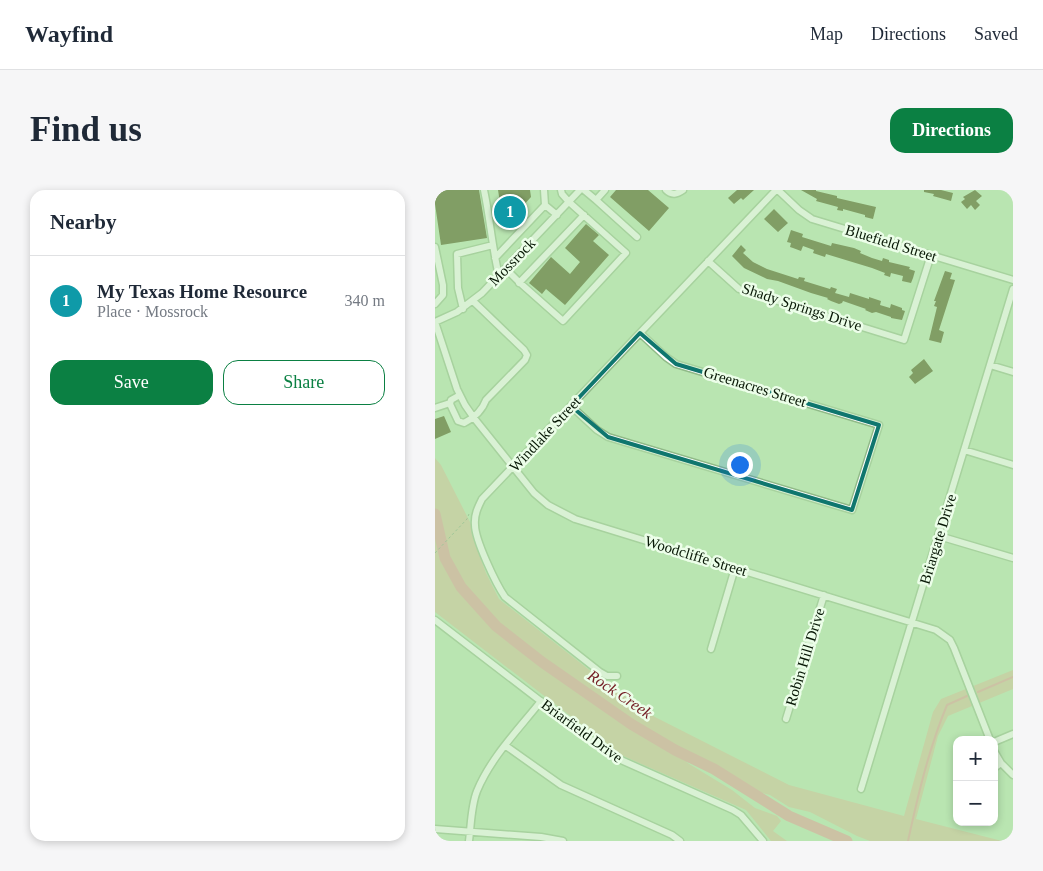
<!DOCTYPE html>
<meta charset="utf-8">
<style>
:root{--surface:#fff;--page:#f6f6f7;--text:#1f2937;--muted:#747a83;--line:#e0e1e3;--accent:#0b8043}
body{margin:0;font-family:"Times New Roman",serif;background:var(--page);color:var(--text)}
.controls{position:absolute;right:15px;bottom:15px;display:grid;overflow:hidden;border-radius:10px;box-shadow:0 2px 8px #0003}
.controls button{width:45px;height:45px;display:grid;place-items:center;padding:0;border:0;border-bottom:1px solid var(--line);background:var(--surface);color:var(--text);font:25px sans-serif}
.you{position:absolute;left:304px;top:274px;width:18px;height:18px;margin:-12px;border:4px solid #fff;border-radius:50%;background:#1a73e8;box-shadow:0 0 0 8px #1a73e833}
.badge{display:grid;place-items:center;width:32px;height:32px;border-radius:50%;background:var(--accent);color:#fff;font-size:16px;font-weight:700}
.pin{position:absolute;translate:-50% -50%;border:2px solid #fff;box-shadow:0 1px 5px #0006}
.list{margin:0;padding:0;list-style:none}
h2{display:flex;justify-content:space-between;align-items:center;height:65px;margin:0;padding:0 20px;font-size:21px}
h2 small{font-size:16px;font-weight:400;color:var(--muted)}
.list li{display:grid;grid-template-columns:32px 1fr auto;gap:15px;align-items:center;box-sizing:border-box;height:90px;padding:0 20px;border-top:1px solid var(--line)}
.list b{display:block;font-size:19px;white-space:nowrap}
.list p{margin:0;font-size:16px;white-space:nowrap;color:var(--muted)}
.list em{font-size:16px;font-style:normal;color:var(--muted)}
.actions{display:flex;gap:10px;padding:15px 20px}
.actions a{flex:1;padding:11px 0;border:1px solid var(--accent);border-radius:15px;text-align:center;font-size:18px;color:var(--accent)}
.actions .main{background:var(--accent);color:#fff}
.map{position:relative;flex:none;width:578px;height:651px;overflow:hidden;border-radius:15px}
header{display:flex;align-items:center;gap:30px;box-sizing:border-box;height:70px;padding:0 25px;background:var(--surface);border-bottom:1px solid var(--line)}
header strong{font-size:24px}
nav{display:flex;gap:28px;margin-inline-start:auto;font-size:18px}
.intro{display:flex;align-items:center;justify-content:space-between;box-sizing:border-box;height:120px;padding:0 30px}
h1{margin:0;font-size:35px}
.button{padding:12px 22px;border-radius:15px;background:var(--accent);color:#fff;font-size:18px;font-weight:700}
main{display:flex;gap:30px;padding:0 30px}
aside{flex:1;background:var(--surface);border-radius:15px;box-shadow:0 2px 8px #0003}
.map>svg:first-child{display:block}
.green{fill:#d2bc98}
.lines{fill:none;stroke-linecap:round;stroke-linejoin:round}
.stream{stroke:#e29896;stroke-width:2}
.river{stroke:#e29896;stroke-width:11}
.building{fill:#3c480a}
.minor-casing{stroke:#90ba88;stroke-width:9}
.path{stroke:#7da077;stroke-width:1;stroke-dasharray:2.5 2.5;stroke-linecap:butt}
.minor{stroke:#fff;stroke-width:6}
.marked{fill:none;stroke:#0f766e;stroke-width:4;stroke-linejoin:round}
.labels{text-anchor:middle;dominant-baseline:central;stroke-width:5;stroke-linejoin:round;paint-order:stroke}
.street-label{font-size:15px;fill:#071705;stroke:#ecfee9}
.water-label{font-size:16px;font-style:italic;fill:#731c23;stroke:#ecfee9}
</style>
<header>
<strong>Wayfind</strong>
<nav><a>Map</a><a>Directions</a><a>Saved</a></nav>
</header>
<div class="intro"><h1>Find us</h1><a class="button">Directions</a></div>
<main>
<aside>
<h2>Nearby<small></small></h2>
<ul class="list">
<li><span class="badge" style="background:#0f9aa8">1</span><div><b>My Texas Home Resource</b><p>Place · Mossrock</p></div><em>340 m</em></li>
</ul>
<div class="actions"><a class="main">Save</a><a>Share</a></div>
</aside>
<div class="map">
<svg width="578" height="651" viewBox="0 0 578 651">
<rect width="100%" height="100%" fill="#b9e5b1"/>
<path class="green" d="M0 268 6 275 36 334 37 345 51 383 64 409 176 497 220 527 354 595 469 626 498 522 506 509 578 480V499L513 526 503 546 481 629 567 651H435L422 646 375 622 354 617 335 605 323 602 284 580 251 572 297 600 320 618 342 626 346 631 338 641 352 651H336L311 620 186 565 0 422Z"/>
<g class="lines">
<path class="stream" d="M543 502 578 487
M473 651C483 605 494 558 512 515L532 506"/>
<path class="river" d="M0 324 10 368 26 397 61 436 107 472 196 534 240 560 279 579 354 626 412 651"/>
</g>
<path class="building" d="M0 0H44L52 48 6 55 0 14Z
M63 0H95L96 7 69 37Z
M181 0H213L234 18 214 41 175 7Z
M302 0H319L308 10 306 8 299 14 293 8Z
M366 0H381V1L402 6V8L441 17 438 29 430 27V25L408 19V21L402 20 403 17 381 11 382 9Z
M489 0H506L518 3 516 11 498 6 499 4 489 2Z
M540 0 547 6 541 11 545 15 540 20 536 15 532 19 526 12 530 9 528 7Z
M339 19 353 33 343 42 329 29Z
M151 34 164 45 158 51 174 65 130 115 111 99 107 104 94 93 116 67 135 84 145 72 130 58Z
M356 40 368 44 367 47 396 56 397 53 419 58 426 61 425 63 437 68 447 71 448 68 454 70V72L475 77 474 79 480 81 478 88 476 93 467 91 468 86 456 83 455 87 449 85 450 83 437 78 391 64 390 67 378 63 379 60 368 56 366 61 358 58 355 57 356 53 352 52Z
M306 55 311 60 308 63 318 72 332 79 363 89 364 87 370 88 369 91 395 99 396 97 402 99 400 103 414 107 415 103 434 109V107L446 111 445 115 455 118 456 114 467 118V120L470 121 467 130 456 128V127L441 122 437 123 430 120 431 119 408 111 407 113 404 114 396 111 392 109 393 108 376 103 343 91 332 89 309 78 297 66Z
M510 81 517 83 515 89 520 90 504 140 509 142 506 153 494 150 502 117 499 116 501 111H499Z
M489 169 498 181 480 194 474 187 478 183 476 180Z
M9 226 16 242 0 249V229Z"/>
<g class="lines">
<defs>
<path id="minor" d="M49 0C55 28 57 57 64 86
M109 0 110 15 122 25
M149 0 161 10
M170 0 161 10 202 47
M231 0C237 6 242 4 248 0
M343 0 364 20 377 29 578 90
M0 57 8 95V105L0 114
M60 68 110 15
M273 71 304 99 469 150 496 65
M71 79 84 92 128 131 191 63 134 12 127 4 126 0
M84 93 149 25
M28 119 23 98 22 64 58 55
M0 132 22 199 30 215 39 228 99 303 113 315 140 329 501 440 515 450 519 458 555 550
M0 132 22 122 47 103 145 0
M555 175 578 182
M25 205 16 210 15 214 23 231 29 233C39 228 47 221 51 210L90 170 92 165 89 160 38 111
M136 216 162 240 173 247 417 320 444 235 241 174 231 167 205 143
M0 218 15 213
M529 260 578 275
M504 346 578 368
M0 430 177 566 298 620 306 625 328 651
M276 459 300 378
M182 486H172L165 482 70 407C61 394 40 350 40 335 39 325 43 317 47 309L341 0
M351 529 389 405
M559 552 578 544
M71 556 126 595 237 645 245 651
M559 561 566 573 578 585
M559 578 566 573
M426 599 578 99
M0 639 106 647 128 651
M34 651C36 635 36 616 42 601 56 567 84 539 106 511"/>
</defs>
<use href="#minor" class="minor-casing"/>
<path class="path" d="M0 363 32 329 34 324"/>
<use href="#minor" class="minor"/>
</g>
<path d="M0 0H578V651H0ZM205 143 241 174 444 235 417 320 173 247 136 216Z" fill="#b9e5b1" fill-opacity=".55" fill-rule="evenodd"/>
<path class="marked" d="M205 143 241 174 444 235 417 320 173 247 136 216Z"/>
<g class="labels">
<g class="street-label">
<text transform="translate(456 53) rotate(17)">Bluefield Street</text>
<text transform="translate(77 72) rotate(-46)">Mossrock</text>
<text transform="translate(367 117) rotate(18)">Shady Springs Drive</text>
<text transform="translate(320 197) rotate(17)">Greenacres Street</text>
<text transform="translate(110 244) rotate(-47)">Windlake Street</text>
<text transform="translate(503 349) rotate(-73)">Briargate Drive</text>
<text transform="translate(261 366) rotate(17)">Woodcliffe Street</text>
<text transform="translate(370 467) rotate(-73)">Robin Hill Drive</text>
<text transform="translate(147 541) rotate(36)">Briarfield Drive</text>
</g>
<g class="water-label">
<text transform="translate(185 504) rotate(34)">Rock Creek</text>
</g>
</g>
</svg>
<div class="controls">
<button>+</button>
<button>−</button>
</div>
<div class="you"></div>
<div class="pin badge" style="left:75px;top:22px;background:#0f9aa8">1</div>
</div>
</main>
